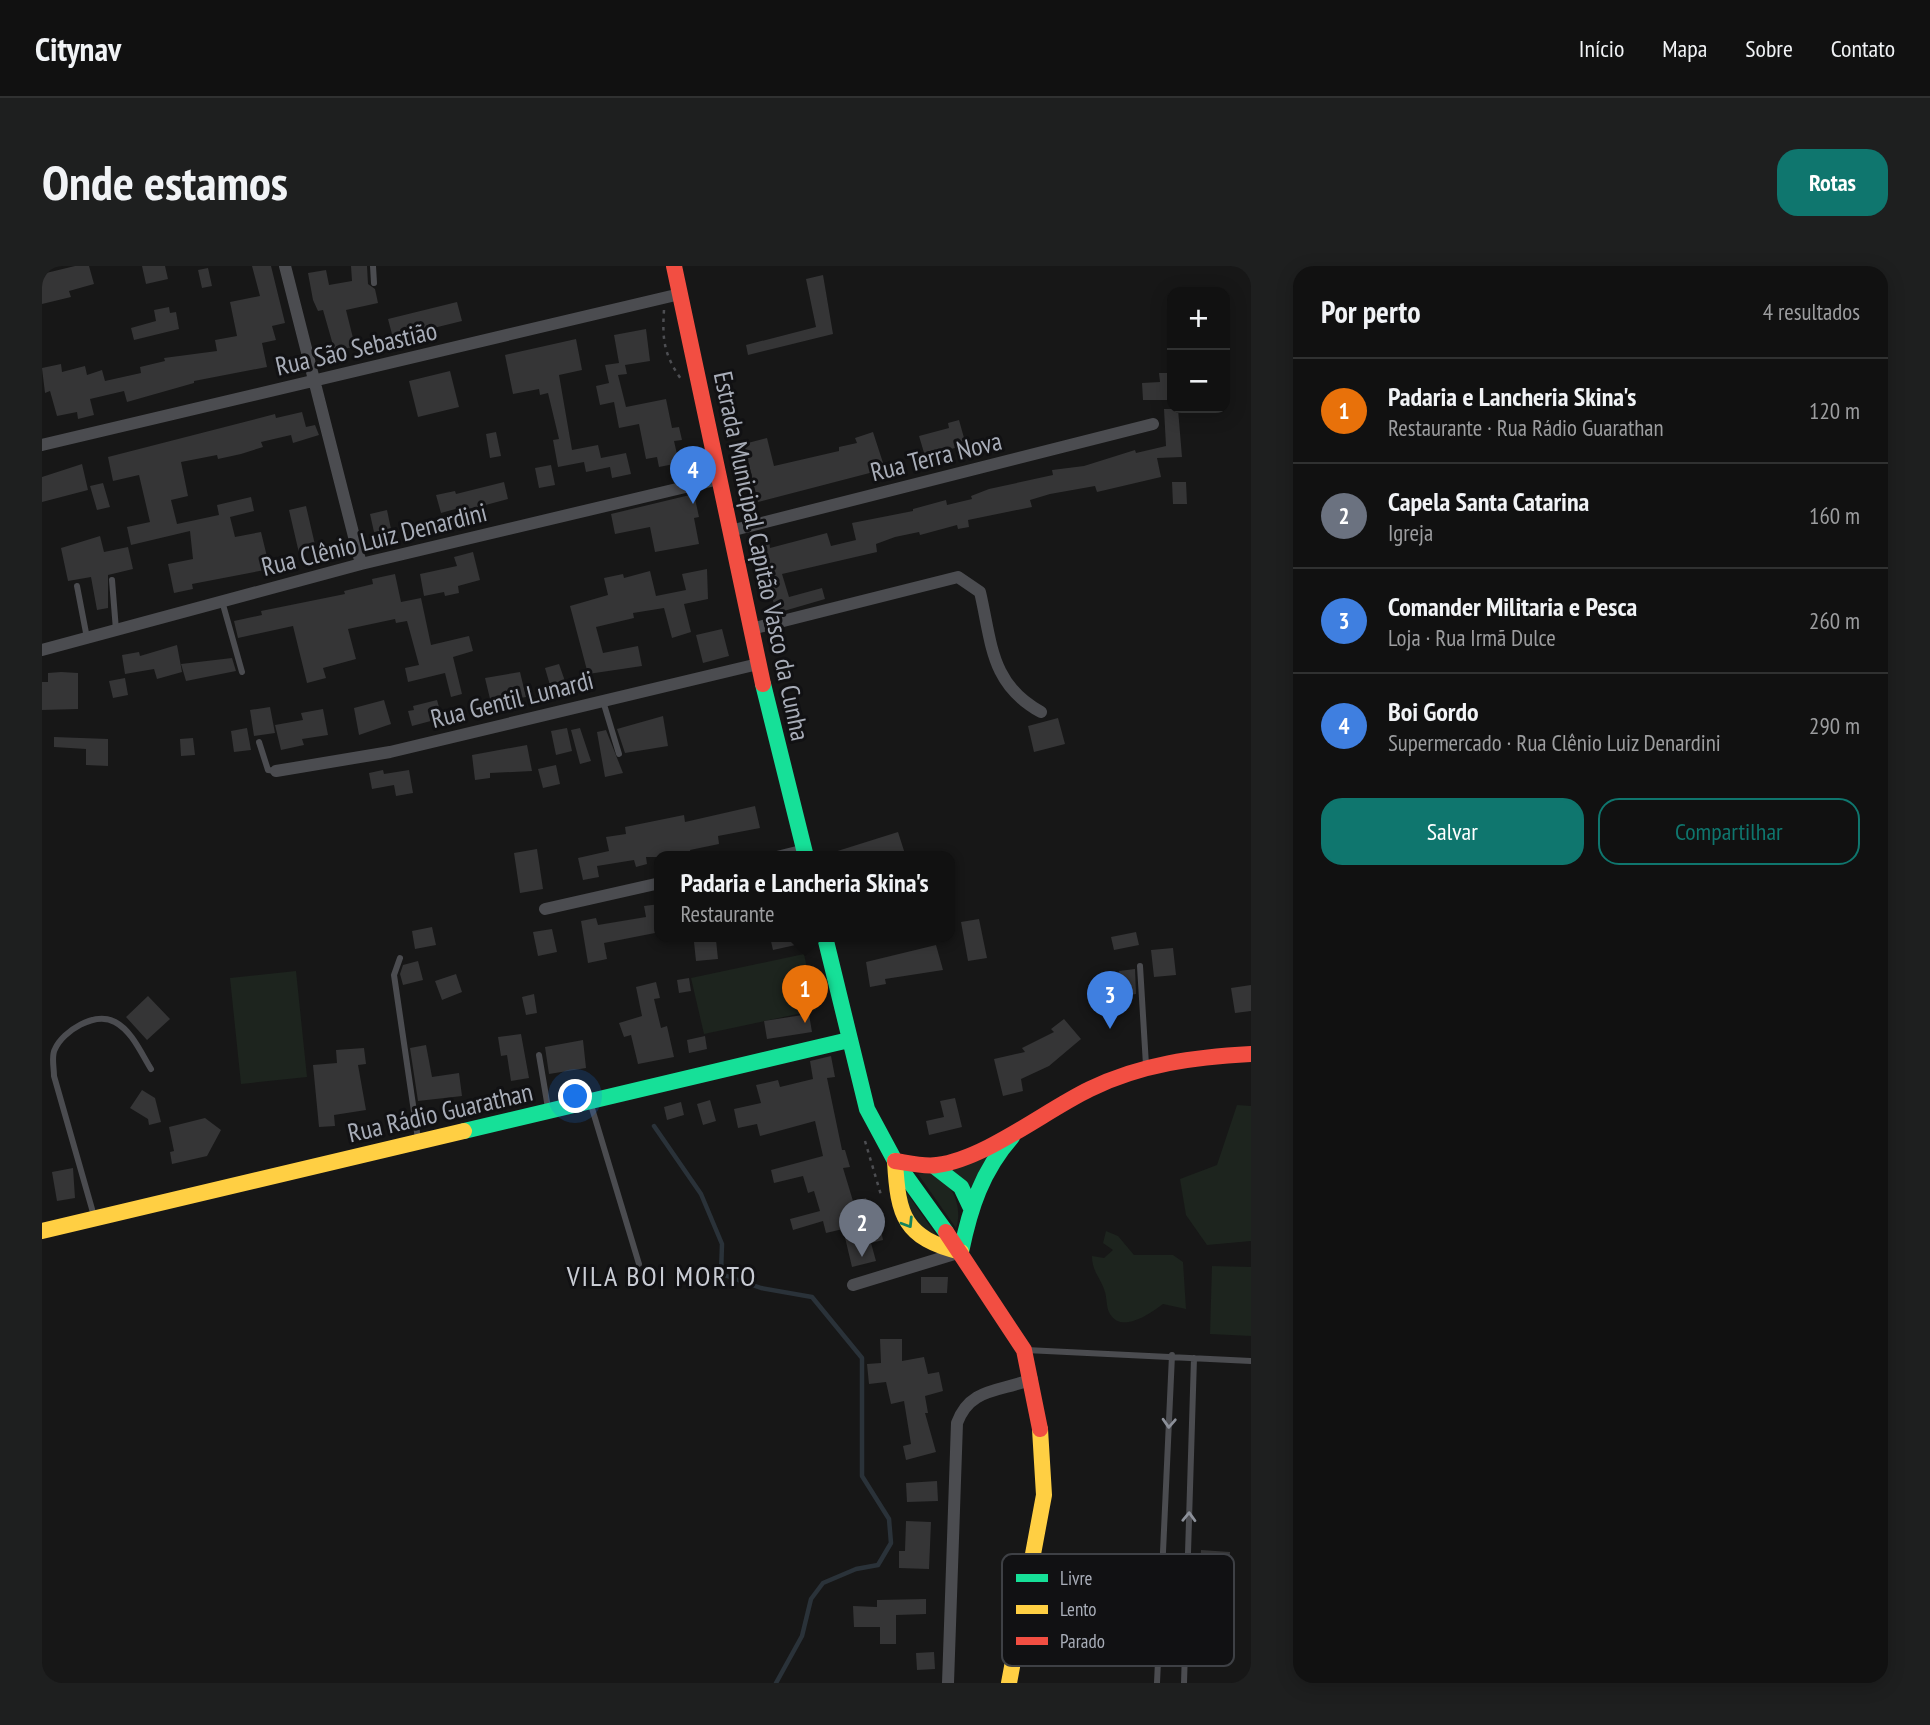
<!DOCTYPE html>
<html lang="pt">
<meta charset="utf-8">
<style>
:root{--surface:#111;--page:#1e1f1f;--text:#f1f3f6;--muted:#9c9d9f;--line:#303131;--accent:#0f766e}
body{margin:0;font-family:"PT Sans Narrow",sans-serif;background:var(--page);color:var(--text)}
.controls{position:absolute;right:21px;top:21px;display:grid;overflow:hidden;border-radius:14px;box-shadow:0 4px 18px #0003}
.controls button{width:63px;height:63px;display:grid;place-items:center;padding:0;border:0;border-bottom:2px solid var(--line);background:var(--surface);color:var(--text);font:35px sans-serif}
.you{position:absolute;left:534px;top:831px;width:24px;height:24px;margin:-18px;border:5px solid #fff;border-radius:50%;background:#1a73e8;box-shadow:0 0 0 10px #1a73e833}
.badge{display:grid;place-items:center;width:46px;height:46px;border-radius:50%;background:var(--accent);color:#fff;font-size:23px;font-weight:700}
.pin{position:absolute;translate:-50% -58px;filter:drop-shadow(0 2px 4px #0008)}
.pin::after{content:'';position:absolute;top:37px;width:24px;height:21px;background:inherit;clip-path:polygon(0 0,100% 0,50% 100%)}
.popup{position:absolute;left:612px;top:585px;width:301px;height:91px;box-sizing:border-box;display:grid;place-content:center;border-radius:14px;background:var(--surface);filter:drop-shadow(0 2px 5px #0005);font-size:23px;white-space:nowrap;color:var(--muted)}
.popup b{font-size:26px;color:var(--text)}
.popup::after{content:'';position:absolute;left:50%;top:100%;margin-left:-14px;border:14px solid transparent;border-top-color:var(--surface)}
.list{margin:0;padding:0;list-style:none}
h2{display:flex;justify-content:space-between;align-items:center;height:91px;margin:0;padding:0 28px;font-size:30px}
h2 small{font-size:23px;font-weight:400;color:var(--muted)}
.list li{display:grid;grid-template-columns:46px 1fr auto;gap:21px;align-items:center;box-sizing:border-box;height:105px;padding:0 28px;border-top:2px solid var(--line)}
.list b{display:block;font-size:26px;white-space:nowrap}
.list p{margin:0;font-size:23px;white-space:nowrap;color:var(--muted)}
.list em{font-size:23px;font-style:normal;color:var(--muted)}
.actions{display:flex;gap:14px;padding:21px 28px}
.actions a{flex:1;padding:16px 0;border:2px solid var(--accent);border-radius:21px;text-align:center;font-size:24px;color:var(--accent)}
.actions .main{background:var(--accent);color:#fff}
.map{position:relative;flex:none;width:1209px;height:1417px;overflow:hidden;border-radius:21px}
header{display:flex;align-items:center;gap:42px;box-sizing:border-box;height:98px;padding:0 35px;background:var(--surface);border-bottom:2px solid var(--line)}
header strong{font-size:33px}
nav{display:flex;gap:38px;margin-inline-start:auto;font-size:24px}
.intro{display:flex;align-items:center;justify-content:space-between;box-sizing:border-box;height:168px;padding:0 42px}
h1{margin:0;font-size:49px}
.button{padding:18px 32px;border-radius:21px;background:var(--accent);color:#fff;font-size:24px;font-weight:700}
main{display:flex;gap:42px;padding:0 42px}
aside{flex:1;background:var(--surface);border-radius:21px;box-shadow:0 4px 18px #0003}
.map>svg:first-child{display:block}
.green{fill:#1d241e}
.lines{fill:none;stroke-linecap:round;stroke-linejoin:round}
.stream{stroke:#2a3239;stroke-width:4.5}
.building{fill:#353536}
.path{stroke:#4d4e52;stroke-width:2.5;stroke-dasharray:3.5 5;stroke-linecap:butt}
.lane{stroke:#4b4c50;stroke-width:6}
.street{stroke:#4b4c50;stroke-width:12}
.fast{stroke:#16e098;stroke-width:16}
.slow{stroke:#ffcf43;stroke-width:16}
.jam{stroke:#f24e42;stroke-width:16}
.oneway{stroke:#14835c}
.oneway2{stroke:#8c9099}
.labels{text-anchor:middle;dominant-baseline:central;stroke-width:6;stroke-linejoin:round;paint-order:stroke}
.street-label{font-size:26px;fill:#a8adb8;stroke:#111113}
.neighbourhood-label{font-size:28px;letter-spacing:2px;fill:#c9ccd4;stroke:#111113}
.key{fill:#111113;stroke:#3e4045;stroke-width:2}
.key-label{font-size:19px;fill:#a8adb8}
</style>
<header>
<strong>Citynav</strong>
<nav><a>Início</a><a>Mapa</a><a>Sobre</a><a>Contato</a></nav>
</header>
<div class="intro"><h1>Onde estamos</h1><a class="button">Rotas</a></div>
<main>
<div class="map">
<svg width="1209" height="1417" viewBox="0 0 1209 1417">
<rect width="100%" height="100%" fill="#171717"/>
<path class="green" d="M762 688 774 744 662 768 649 712Z
M254 705 265 811 199 818 188 712Z
M1195 839 1209 840V975L1165 979 1144 949 1138 913 1175 899Z
M952 882 926 926 907 903Z
M883 906C908 910 922 939 914 962L876 908Z
M862 923 897 973 890 974 868 952Z
M1064 965 1076 970 1092 989H1131L1141 996 1144 1043 1121 1038C1109 1047 1080 1068 1068 1048 1064 1042 1065 1032 1063 1026 1059 1012 1050 1006 1050 990L1062 992 1071 984 1061 977Z
M1170 1000 1209 1001V1070L1168 1068Z"/>
<g class="lines">
<path class="stream" d="M612 860 659 928 680 978 679 1008 719 1022 770 1031 820 1092V1210L847 1253 849 1277 836 1299 814 1303 781 1317 769 1333 760 1370 734 1417"/>
</g>
<path class="building" d="M33 0H47L52 18 27 25 29 31 0 38V8Z
M100 0H123L126 13 104 18Z
M210 0H229L243 57 230 60 234 74 220 77 225 101 152 115V117L85 136 82 125 48 133 52 149 36 153 35 146 15 150 8 125 3 127 0 102 19 98 20 106 43 100 45 109 60 104 63 115 99 107 98 101 123 95 122 92 175 85 173 74 195 70 188 36 218 30Z
M309 0H325L326 18 333 23 336 37 304 44 313 80 293 86 281 44 276 45 271 34 266 7 284 4 287 19 310 15Z
M166 2 170 20 160 22 156 4Z
M781 9 791 68 706 89 704 79 774 61 764 13Z
M415 36 420 55 351 72 346 53Z
M127 41 128 47 134 46 137 63 92 74 89 62 114 55 112 44Z
M604 63 608 95 583 99 585 108 576 109 584 141 624 133 630 162 637 161 640 174 632 175 637 197 617 201 615 191 604 193 597 158 577 162 572 136 558 139 554 120 567 117 563 99 577 97 572 69Z
M534 73 540 104 517 109 530 184 556 179 559 192 584 187 589 208 570 212 568 201 544 206 542 196 516 201 511 174 517 173 506 127 498 129 497 123 471 128 463 89Z
M408 105 417 141 376 151 367 115Z
M1117 107H1130V134H1101L1100 117 1118 116Z
M1122 143H1136L1140 191 1115 192 1119 211 1055 226 1053 220 1008 228 988 234 990 241 926 254 927 261 916 263 915 259 878 269 877 266 853 271 834 278 835 286 740 308 747 331 780 322 783 333 735 347 713 279 727 275 728 282 785 267 789 280 814 274 810 257 871 245V243L904 234 905 239 930 233 929 230 947 223 1011 209 1010 204 1042 200 1093 184 1094 187 1124 180Z
M260 146 264 161 273 159 277 169 251 177 249 169 219 176 221 181 199 188 176 193 175 189 139 196 146 230 129 234 135 258 177 249 175 239 209 231 212 245 188 251 193 271 219 266 228 303 150 318 151 323 132 327 126 298 151 293 148 265 89 279 85 261 108 256 97 209 71 215 66 191 233 148 234 152Z
M917 154 924 179 883 190 877 170 907 162 906 157Z
M454 166 459 190 448 192 444 168Z
M831 166 843 203 716 236 702 178 725 172 732 200 797 185V181L815 177 813 172Z
M40 198 46 224 0 236V211Z
M509 199 513 219 497 222 493 202Z
M462 216 466 233 425 244 424 240 399 247 394 229 413 225 414 228Z
M1130 216H1144L1145 238H1131Z
M61 217 68 241 55 244 48 220Z
M652 228 657 251 652 252 657 278 613 286 608 261 573 268 569 248Z
M264 240 274 283 257 287 247 244Z
M345 244 349 263 332 266 328 248Z
M58 270 62 286 86 281 91 303 66 309V342L55 344 49 311 26 315 19 282Z
M431 286 438 314 416 320 417 327 403 330 402 326 382 330 378 308 415 300 412 291Z
M665 303 666 333 642 338 649 366 630 372 622 342 591 347 592 352 554 361 561 387 596 380 600 400 546 408 528 340 566 329 562 312 581 308 582 312 608 305 614 330 644 324 640 308Z
M353 308 359 336 379 332 389 379 427 370 431 385 411 391 420 428 409 431 403 407 366 416 363 402 377 399 365 355 354 357 353 353 306 363 314 393 281 402 284 412 265 417 251 360 196 372 192 355 220 349 219 345 303 328 302 325 331 318 330 313Z
M680 363 687 390 661 397 654 369Z
M135 379 140 406 115 413 112 403 83 408 80 389 97 386 98 390Z
M190 392 194 405 144 415 139 398Z
M517 398 525 421 510 426 503 402Z
M19 406 36 407V443L0 444V416H6V407Z
M478 406 484 431 449 437 443 412Z
M83 412 86 429 71 432 67 415Z
M342 434 349 458 317 469 312 442Z
M395 434 400 452 370 460 366 445 372 444 371 440Z
M228 441 233 467 212 470 208 444Z
M281 443 286 469 260 473 262 479 239 484 233 459 261 454 259 447Z
M621 450 626 480 583 487 575 463Z
M1016 452 1023 478 992 486 986 460Z
M205 462 209 484 192 486 189 465Z
M525 462 530 485 514 489 509 465Z
M538 462 549 495 538 498 529 464Z
M564 464 581 507 563 511 555 466Z
M12 471 66 473V500L44 499V483L12 481Z
M151 472 153 489 139 490 138 473Z
M485 479 490 505 448 507V512L433 514 430 489Z
M514 499 518 518 501 522 496 503Z
M341 504 342 508 367 504 371 527 354 530 352 519 330 523 327 507Z
M713 540 718 562 676 570 677 578 648 584 650 591H604L605 598 594 601 592 594 555 600 557 611 541 614 536 592 567 585 564 571 584 568 583 561 642 549 643 556Z
M856 566 864 591H787L786 588Z
M495 583 501 623 478 627 472 587Z
M618 638V666L562 677 565 693 546 697 539 655 554 652 556 659 604 651 602 640Z
M937 653 945 692 926 695 919 656Z
M390 661 394 679 373 683 370 665Z
M510 663 515 686 496 690 491 666Z
M1094 666 1097 679 1072 684 1069 671Z
M728 671H766L767 676 731 684Z
M674 674 676 693 654 695 652 676Z
M894 679 901 704 843 713 844 718 828 721 824 696Z
M1131 682 1134 709 1112 711 1109 684Z
M376 695 381 714 361 719 358 708 361 699Z
M1093 703 1094 728 1080 730 1077 705Z
M414 708 420 726 400 734 393 715Z
M647 712 649 725 637 727 635 714Z
M614 716 618 732 612 733 619 762 625 760 632 791 596 798 589 769 582 771 577 757 600 750 594 721Z
M1209 719V745L1193 747 1189 722Z
M492 728 495 747 484 749 480 731Z
M106 730 128 753 105 774 84 751Z
M767 748 770 766 725 773 722 755Z
M1022 753 1039 773 1007 800 979 813 981 825 961 830 952 793 983 786 980 782 1012 766 1009 763Z
M479 768 487 812 469 815 465 789 459 790 456 771Z
M663 770 665 783 647 787 645 774Z
M541 774 544 802 507 808 503 781Z
M384 779 390 811 417 807 420 830 376 835 368 782Z
M322 782 324 798 316 799 324 844 292 849 293 860 277 861 271 799 295 797 294 784Z
M789 790 793 811 785 812 800 884H803L808 901 801 902 811 935 824 932 831 961 838 959 841 974 829 977 834 995 810 1001 801 963 784 967 781 955 751 964 748 953 778 945 772 925 766 927 761 910 732 917 729 904 781 890 773 855 718 870 715 858 696 862 692 843 719 837 714 819 736 814 738 821 771 813 768 795Z
M100 824 113 832 119 856 107 859 106 853 88 842Z
M913 832 920 861 887 869 884 855 902 851 898 835Z
M668 834 674 855 661 859 655 838Z
M639 836 642 849 625 854 622 841Z
M163 852 179 864 165 890 130 898 128 886 132 885 127 861Z
M31 902 33 932 15 935 10 906Z
M879 1011H906L905 1027H879Z
M838 1073H860V1095L882 1091 886 1108 897 1106 901 1125 883 1130 886 1147H883L894 1186 864 1194 861 1180 869 1178 862 1135 849 1138 844 1116 827 1118 825 1098 839 1097Z
M895 1215 896 1235 865 1236 864 1217Z
M864 1255 889 1256 887 1303 857 1302V1285H863Z
M1159 1284 1188 1286 1182 1400 1153 1398Z
M884 1333V1348L854 1349V1378H838V1361H812L811 1340 835 1341V1334Z
M892 1386 893 1403 875 1404 874 1387Z"/>
<g class="lines">
<path class="path" d="M622 44C620 73 622 89 639 113
M823 875 839 929"/>
<path class="lane" d="M331 0 332 17
M70 314 74 364
M35 320 45 372
M180 335 200 406
M561 435 577 488
M217 476 226 504 234 505
M358 692 352 709 376 873
M1098 700 1104 799
M497 789 506 842
M549 839 597 998
M52 950 12 810C12 801 9 790 13 783 21 765 53 745 73 756 90 765 99 787 109 803
M984 1084 1209 1095
M1115 1417 1130 1089
M1142 1417 1152 1092"/>
<path class="street" d="M243 0 319 298
M0 179 638 28
M688 265 1111 158
M709 363 916 311 938 326C950 377 948 418 999 446
M0 384 319 298 677 213
M234 505 348 486 716 398
M735 591 763 584
M503 643 618 617
M811 1019 919 986
M906 1417 915 1157C928 1121 958 1126 990 1113"/>
<path class="fast" d="M721 418 764 591
M783 671 825 843 853 895 904 966
M422 865 807 774
M892 900 919 921 928 940
M919 986C928 942 940 905 970 871"/>
<path class="slow" d="M853 895C856 950 862 972 919 986
M0 965 422 865
M967 1417 1002 1229 998 1163"/>
<path class="jam" d="M632 0 721 418
M853 895C866 897 882 901 895 899 943 893 1004 844 1048 823 1099 798 1153 791 1209 788
M904 966 982 1084 998 1163"/>
</g>
<defs><path id="oneway-chevron" d="M-2-3.5L2.5 0L-2 3.5" fill="none" stroke-width="1.6" stroke-linecap="round" stroke-linejoin="round" transform="scale(1.75)"/></defs>
<use class="oneway" href="#oneway-chevron" transform="translate(866 957) rotate(58)"/>
<g class="oneway2">
<use href="#oneway-chevron" transform="translate(1127 1157) rotate(93)"/>
<use href="#oneway-chevron" transform="translate(1147 1251) rotate(-88)"/>
</g>
<g class="labels">
<g class="street-label">
<text transform="translate(314 82) rotate(-13)">Rua São Sebastião</text>
<text transform="translate(894 190) rotate(-14)">Rua Terra Nova</text>
<text transform="translate(332 273) rotate(-14)">Rua Clênio Luiz Denardini</text>
<text transform="translate(720 290) rotate(78)">Estrada Municipal Capitão Vasco da Cunha</text>
<text transform="translate(470 433) rotate(-14)">Rua Gentil Lunardi</text>
<text transform="translate(398 846) rotate(-13)">Rua Rádio Guarathan</text>
</g>
<g class="neighbourhood-label">
<text x="620" y="1009">VILA BOI MORTO</text>
</g>
</g>
<rect x="960" y="1288" width="232" height="112" rx="10" class="key"/>
<rect x="974" y="1308" width="32" height="8" fill="#16e098"/>
<rect x="974" y="1339" width="32" height="9" fill="#ffcf43"/>
<rect x="974" y="1371" width="32" height="8" fill="#f24e42"/>
<g class="key-label">
<text x="1018" y="1319">Livre</text>
<text x="1018" y="1350">Lento</text>
<text x="1018" y="1382">Parado</text>
</g>
</svg>
<div class="controls">
<button>+</button>
<button>−</button>
</div>
<div class="you"></div>
<div class="pin badge" style="left:763px;top:757px;background:#e8710a">1</div>
<div class="popup"><b>Padaria e Lancheria Skina's</b>Restaurante</div>
<div class="pin badge" style="left:820px;top:991px;background:#6b7280">2</div>
<div class="pin badge" style="left:1068px;top:763px;background:#3f7fe0">3</div>
<div class="pin badge" style="left:651px;top:238px;background:#3f7fe0">4</div>
</div>
<aside>
<h2>Por perto<small>4 resultados</small></h2>
<ul class="list">
<li><span class="badge" style="background:#e8710a">1</span><div><b>Padaria e Lancheria Skina's</b><p>Restaurante · Rua Rádio Guarathan</p></div><em>120 m</em></li>
<li><span class="badge" style="background:#6b7280">2</span><div><b>Capela Santa Catarina</b><p>Igreja</p></div><em>160 m</em></li>
<li><span class="badge" style="background:#3f7fe0">3</span><div><b>Comander Militaria e Pesca</b><p>Loja · Rua Irmã Dulce</p></div><em>260 m</em></li>
<li><span class="badge" style="background:#3f7fe0">4</span><div><b>Boi Gordo</b><p>Supermercado · Rua Clênio Luiz Denardini</p></div><em>290 m</em></li>
</ul>
<div class="actions"><a class="main">Salvar</a><a>Compartilhar</a></div>
</aside>
</main>
